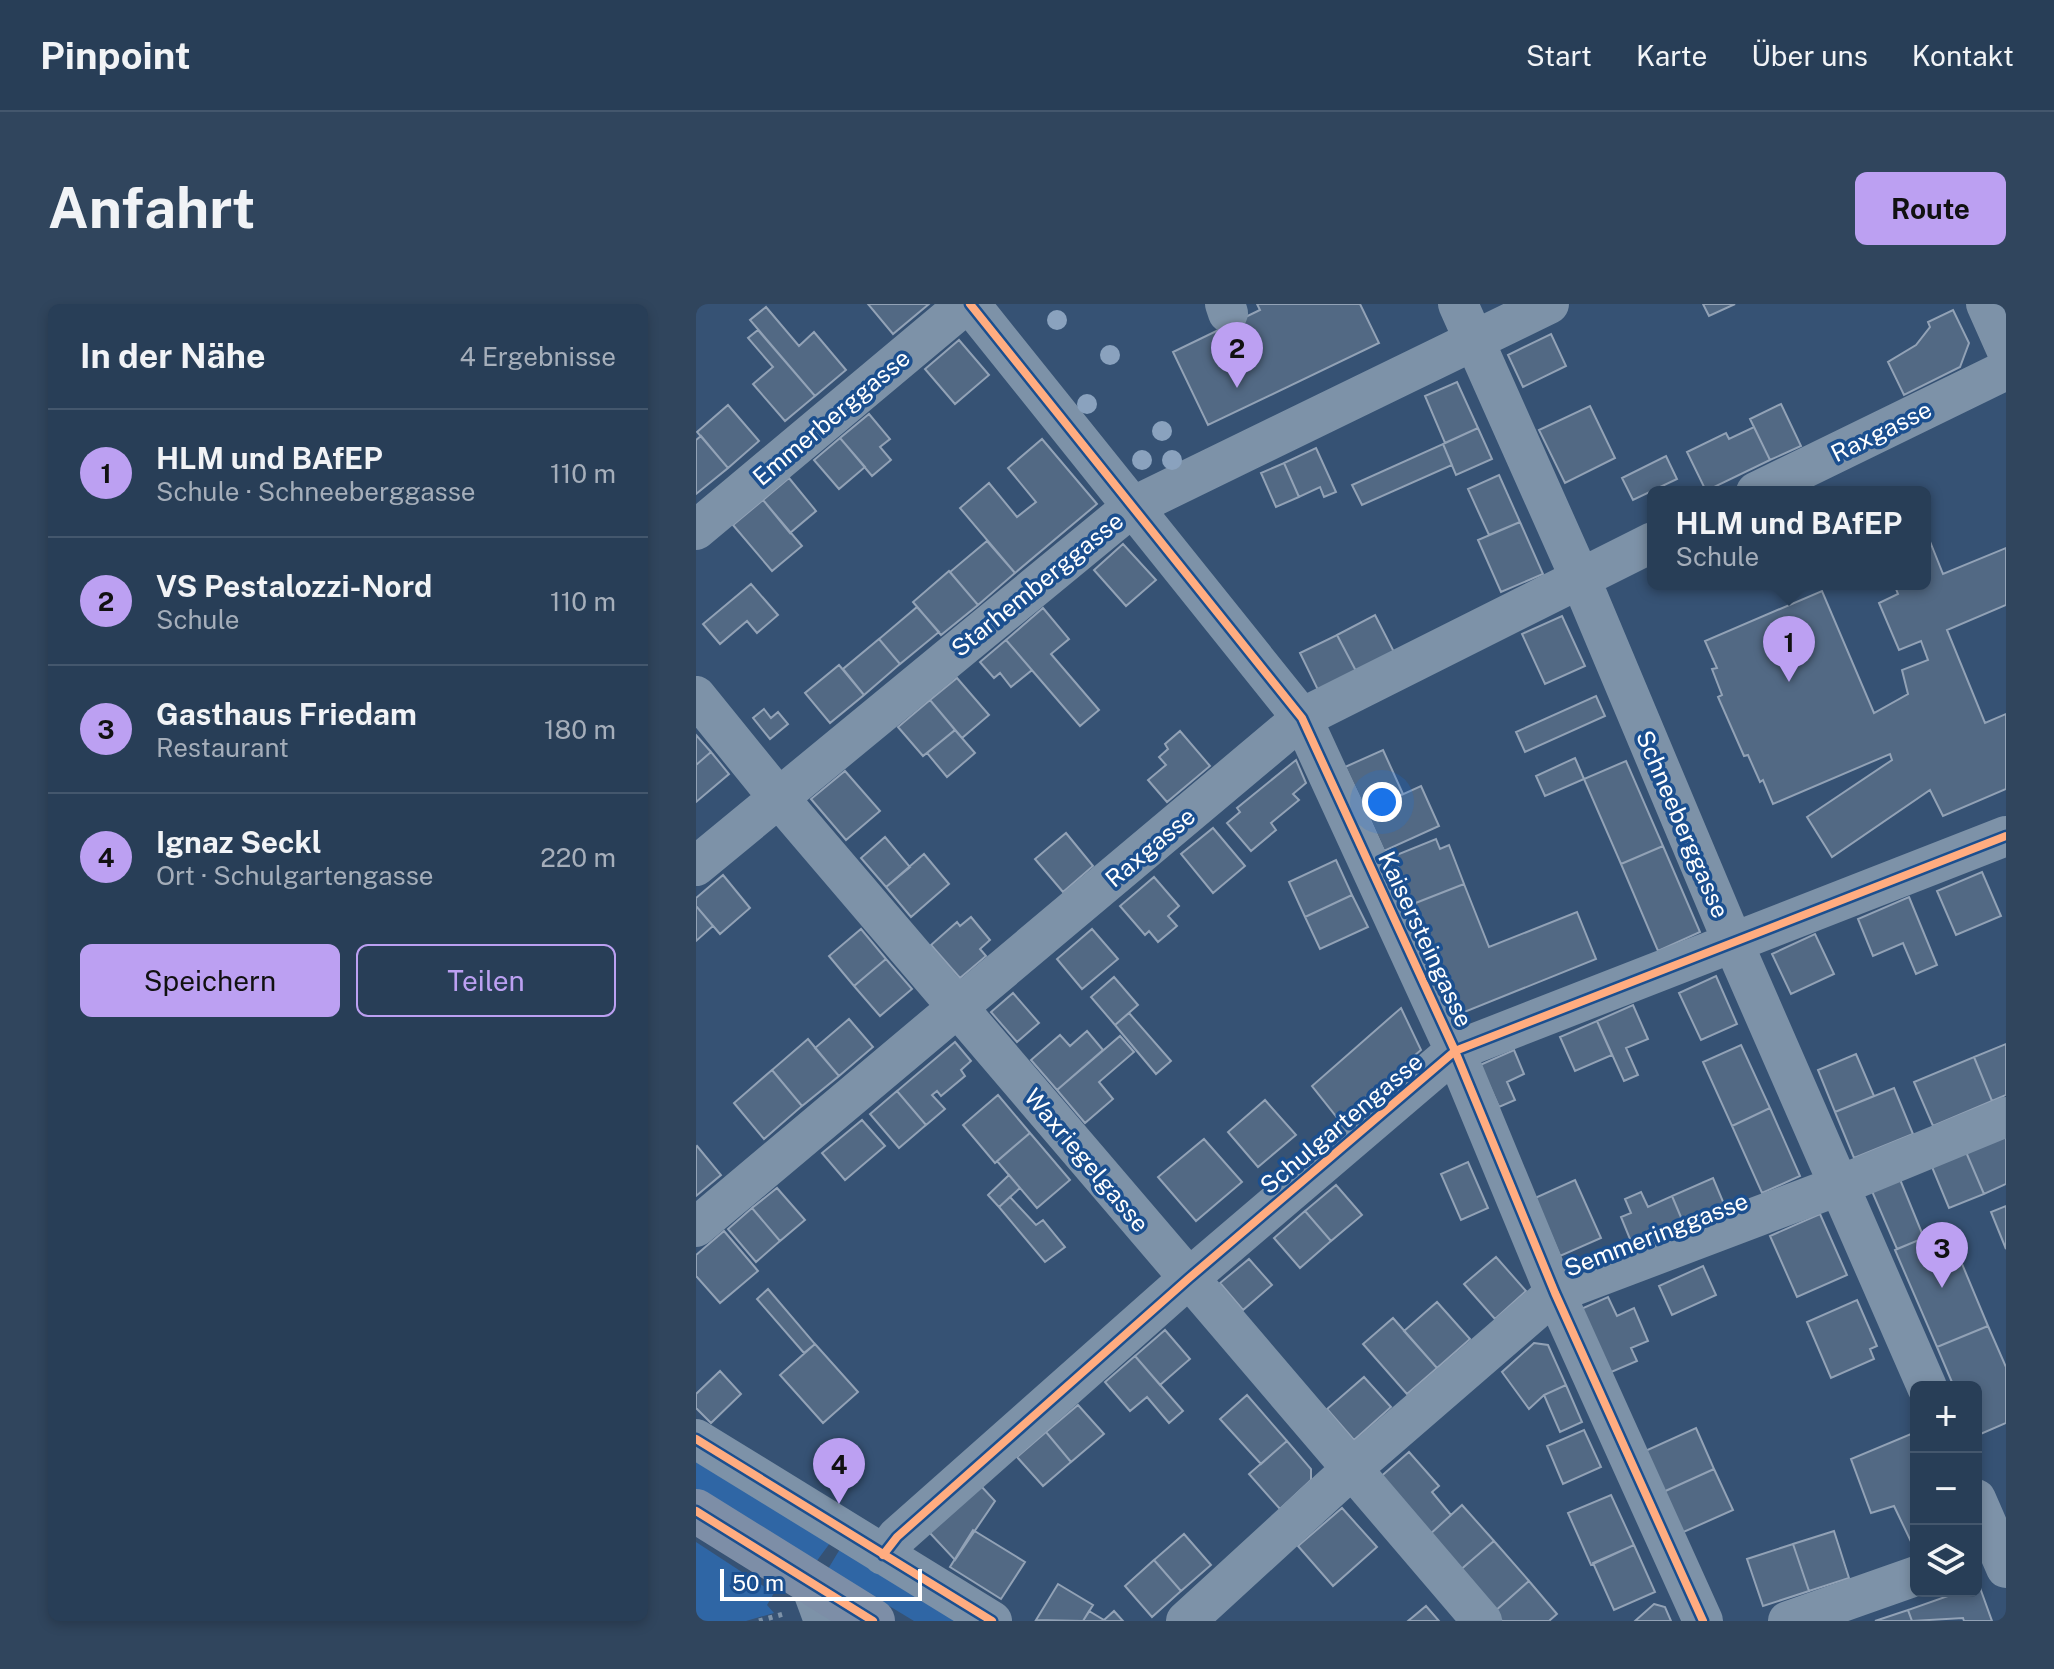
<!DOCTYPE html>
<html lang="de">
<meta charset="utf-8">
<style>
:root{--surface:#283e57;--page:#30455d;--text:#f1f3f6;--muted:#a5aeba;--line:#44576d;--accent:#bca0f2}
body{margin:0;font-family:"Public Sans",sans-serif;background:var(--page);color:var(--text)}
.controls{position:absolute;right:24px;bottom:24px;display:grid;overflow:hidden;border-radius:12px;box-shadow:0 4px 12px #0003}
.controls button{width:72px;height:72px;display:grid;place-items:center;padding:0;border:0;border-bottom:2px solid var(--line);background:var(--surface);color:var(--text);font:40px sans-serif}
.scale{position:absolute;left:24px;bottom:20px;width:202px;box-sizing:border-box;padding-left:8px;border:4px solid #fff;border-top:0;font-size:22px;line-height:28px;white-space:nowrap;color:#fff;-webkit-text-stroke:6px #1b4f8f;paint-order:stroke}
.you{position:absolute;left:686px;top:498px;width:28px;height:28px;margin:-20px;border:6px solid #fff;border-radius:50%;background:#1a73e8;box-shadow:0 0 0 12px #1a73e833}
.badge{display:grid;place-items:center;width:52px;height:52px;border-radius:50%;background:var(--accent);color:#111;font-size:26px;font-weight:700}
.pin{position:absolute;translate:-50% -66px;filter:drop-shadow(0 2px 4px #0008)}
.pin::after{content:'';position:absolute;top:42px;width:28px;height:24px;background:inherit;clip-path:polygon(0 0,100% 0,50% 100%)}
.popup{position:absolute;left:951px;top:182px;width:284px;height:104px;box-sizing:border-box;display:grid;place-content:center;border-radius:12px;background:var(--surface);filter:drop-shadow(0 2px 6px #0005);font-size:26px;white-space:nowrap;color:var(--muted)}
.popup b{font-size:30px;color:var(--text)}
.popup::after{content:'';position:absolute;left:50%;top:100%;margin-left:-16px;border:16px solid transparent;border-top-color:var(--surface)}
.list{margin:0;padding:0;list-style:none}
h2{display:flex;justify-content:space-between;align-items:center;height:104px;margin:0;padding:0 32px;font-size:34px}
h2 small{font-size:26px;font-weight:400;color:var(--muted)}
.list li{display:grid;grid-template-columns:52px 1fr auto;gap:24px;align-items:center;box-sizing:border-box;height:128px;padding:0 32px;border-top:2px solid var(--line)}
.list b{display:block;font-size:30px;white-space:nowrap}
.list p{margin:0;font-size:26px;white-space:nowrap;color:var(--muted)}
.list em{font-size:26px;font-style:normal;color:var(--muted)}
.actions{display:flex;gap:16px;padding:24px 32px}
.actions a{flex:1;padding:18px 0;border:2px solid var(--accent);border-radius:12px;text-align:center;font-size:28px;color:var(--accent)}
.actions .main{background:var(--accent);color:#111}
.icon{flex:none;width:44px;height:44px;fill:none;stroke:currentColor;stroke-width:2;stroke-linecap:round;stroke-linejoin:round}
.map{position:relative;flex:none;width:1310px;height:1317px;overflow:hidden;border-radius:12px}
header{display:flex;align-items:center;gap:48px;box-sizing:border-box;height:112px;padding:0 40px;background:var(--surface);border-bottom:2px solid var(--line)}
header strong{font-size:38px}
nav{display:flex;gap:44px;margin-inline-start:auto;font-size:28px}
.intro{display:flex;align-items:center;justify-content:space-between;box-sizing:border-box;height:192px;padding:0 48px}
h1{margin:0;font-size:56px}
.button{padding:20px 36px;border-radius:12px;background:var(--accent);color:#111;font-size:28px;font-weight:700}
main{display:flex;gap:48px;padding:0 48px}
aside{flex:1;background:var(--surface);border-radius:12px;box-shadow:0 4px 12px #0003}
.map>svg:first-child{display:block}
.green{fill:#2f66a5}
.building{fill:#526984;stroke:#92a2b6;stroke-width:2}
.lines{fill:none;stroke-linecap:round;stroke-linejoin:round}
.path{stroke:#7d92a8;stroke-width:5;stroke-dasharray:4 6;stroke-linecap:butt}
.minor{stroke:#7d92a8;stroke-width:40}
.major{stroke:#7d8ea7;stroke-width:44}
.cycleway-casing{stroke:#1b4f8f;stroke-width:13}
.cycleway{stroke:#ffac80;stroke-width:8}
.tree{fill:#8aa2be}
.labels{text-anchor:middle;dominant-baseline:central;stroke-width:7;stroke-linejoin:round;paint-order:stroke}
.street-label{font-size:24px;fill:#fff;stroke:#1b4f8f}
</style>
<header>
<strong>Pinpoint</strong>
<nav><a>Start</a><a>Karte</a><a>Über uns</a><a>Kontakt</a></nav>
</header>
<div class="intro"><h1>Anfahrt</h1><a class="button">Route</a></div>
<main>
<aside>
<h2>In der Nähe<small>4 Ergebnisse</small></h2>
<ul class="list">
<li><span class="badge">1</span><div><b>HLM und BAfEP</b><p>Schule · Schneeberggasse</p></div><em>110 m</em></li>
<li><span class="badge">2</span><div><b>VS Pestalozzi-Nord</b><p>Schule</p></div><em>110 m</em></li>
<li><span class="badge">3</span><div><b>Gasthaus Friedam</b><p>Restaurant</p></div><em>180 m</em></li>
<li><span class="badge">4</span><div><b>Ignaz Seckl</b><p>Ort · Schulgartengasse</p></div><em>220 m</em></li>
</ul>
<div class="actions"><a class="main">Speichern</a><a>Teilen</a></div>
</aside>
<div class="map">
<svg width="1310" height="1317" viewBox="0 0 1310 1317">
<rect width="100%" height="100%" fill="#365274"/>
<path class="green" d="M0 1158 134 1239 120 1258 0 1186Z
M0 1238 78 1289 71 1301 78 1309 50 1317H0Z
M144 1245 262 1317H218L132 1265Z"/>
<path class="building" d="M172 0H233L197 30Z
M561 0H664L683 39 512 121 477 48 564 6Z
M1007 0H1039L1013 12Z
M70 3 103 42 118 28 150 66 119 92 54 16Z
M1257 6 1273 39 1264 63 1208 91 1192 58 1220 41 1234 23 1232 18Z
M62 26 119 92 89 117 57 80 77 63 52 34Z
M855 30 870 62 827 83 812 51Z
M263 36 293 71 259 100 229 65Z
M761 78 782 124 749 139 729 92Z
M1085 100 1105 142 1074 156 1054 115Z
M32 101 63 137 32 164 1 128Z
M894 102 919 154 869 179 843 126Z
M173 110 194 135 184 143 195 156 176 172 144 134Z
M1058 123 1074 156 1010 187 991 148 1030 129 1033 135Z
M782 124 796 155 760 171 747 140Z
M5 132 32 164 0 190V136Z
M144 134 169 163 143 185 118 156Z
M346 135 401 200 319 269 264 204 293 179 321 213 340 198 312 164Z
M747 140 756 161 666 201 656 181Z
M620 144 640 188 628 193 624 183 603 193 588 159Z
M970 152 981 175 937 196 926 174Z
M588 159 603 193 580 203 565 169Z
M803 171 824 218 793 231 772 185Z
M93 174 120 207 94 229 67 196Z
M67 196 106 242 76 267 37 221Z
M824 218 847 270 805 288 782 236Z
M1229 225 1247 270 1310 244V301L1251 326 1289 419 1310 410V485L1247 512 1234 486 1136 553 1111 513 1196 456 1194 450 1077 500 1067 476 1064 478 1052 451 1048 452 1022 393 1026 391 1016 365 1021 364 1009 337 1126 287 1178 409 1212 390 1206 366 1232 356 1225 337 1203 346 1183 299 1202 290 1198 280H1229Z
M291 237 319 269 282 301 254 268Z
M427 240 460 276 430 302 398 266Z
M253 267 282 301 245 331 217 298Z
M55 280 82 311 61 329 51 317 24 340 7 320Z
M221 303 243 328 204 360 183 335Z
M347 304 373 335 355 350 403 406 384 422 310 336Z
M679 311 698 348 660 367 641 331Z
M866 312 889 362 849 380 826 330Z
M641 331 660 367 622 386 604 349Z
M183 335 204 360 168 391 147 365Z
M310 336 336 366 315 383 304 369 298 374 284 358Z
M143 361 168 391 134 419 109 389Z
M261 374 293 411 266 434 234 396Z
M900 392 909 412 829 448 820 428Z
M234 396 259 426 227 452 202 423Z
M68 405 75 414 82 408 92 420 74 435 57 414Z
M259 426 279 449 251 473 231 449Z
M484 427 514 462 471 498 452 476 470 461 463 453 472 445 469 440Z
M0 431 15 448 0 461Z
M687 446 707 490 670 507 649 463Z
M15 448 33 470 0 498V461Z
M879 454 888 475 849 492 840 472Z
M600 456 610 479 597 490 603 496 575 519 580 526 555 547 531 519 544 508 541 504Z
M930 457 967 542 925 560 888 475Z
M149 467 184 507 150 536 115 495Z
M725 482 743 522 688 547 670 507Z
M517 524 549 562 517 589 485 550Z
M370 529 397 562 367 588 339 555Z
M189 533 214 563 190 583 165 554Z
M740 535 744 545 753 541 768 580 717 600 698 552Z
M967 542 1004 628 962 647 925 560Z
M228 550 253 580 215 613 190 583Z
M640 556 656 591 609 613 593 578Z
M1286 568 1305 612 1260 631 1241 587Z
M27 571 54 604 24 630 0 602V594Z
M458 573 483 602 472 612 481 622 462 638 453 627 449 631 424 602Z
M768 580 793 643 881 608 900 655 761 711 717 600Z
M656 591 672 623 624 645 609 613Z
M1213 593 1241 661 1220 670 1207 639 1177 652 1162 615Z
M0 602 17 622 0 637Z
M275 613 294 636 284 645 290 652 264 674 235 641 261 618 264 622Z
M165 625 190 655 158 682 133 652Z
M396 625 422 655 386 685 361 655Z
M1119 630 1138 670 1095 690 1076 650Z
M190 655 216 685 184 712 158 682Z
M1020 672 1041 720 1005 736 983 689Z
M418 673 442 701 419 721 395 693Z
M317 689 343 719 321 738 295 708Z
M937 701 952 735 930 744 942 771 928 777 901 717Z
M705 704 725 746 643 816 616 782Z
M433 709 475 757 460 770 419 721Z
M153 715 177 743 143 772 119 744Z
M901 717 916 751 879 767 864 733Z
M391 727 407 746 361 786 335 756 364 731 374 742Z
M424 732 438 748 403 778 417 795 389 819 361 786Z
M112 735 143 772 106 802 76 766Z
M259 738 275 757 265 766 269 772 245 792 241 787 236 791 249 805 230 821 201 787Z
M1310 740V791L1296 797 1278 753Z
M1045 741 1074 804 1036 822 1007 758Z
M818 746 828 770 811 778 819 796 803 803 784 761Z
M1160 750 1178 792 1139 808 1122 766Z
M1278 753 1296 797 1237 822 1218 778Z
M76 766 106 802 68 835 38 799Z
M1198 784 1217 830 1158 854 1139 808Z
M201 787 230 821 203 844 174 810Z
M302 791 334 829 299 859 267 821Z
M569 796 600 831 562 863 532 828Z
M1074 804 1104 872 1066 889 1036 822Z
M166 816 189 842 149 876 126 849Z
M334 829 374 876 341 904 301 857Z
M1310 832V880L1288 890 1270 848Z
M508 835 546 878 500 917 462 873Z
M1 842 25 871 0 892V843Z
M1270 848 1288 890 1253 904 1236 863Z
M772 858 792 904 765 916 745 870Z
M313 871 324 884 303 903 292 891Z
M1203 873 1228 934 1201 945 1175 885Z
M1017 874 1028 900 987 918 976 892Z
M879 876 905 934 864 952 839 894Z
M640 881 666 911 635 937 609 907Z
M81 884 109 916 84 937 56 904Z
M945 888 952 903 976 892 987 918 936 940 925 913 935 909 929 895Z
M314 893 340 921 347 916 369 943 349 958 303 903Z
M1310 902V945L1295 908Z
M56 904 84 937 60 958 32 925Z
M609 907 635 937 604 964 578 934Z
M1124 910 1151 971 1101 993 1074 932Z
M1251 924 1292 1022 1241 1043 1199 946Z
M28 927 62 967 24 999 0 972V951Z
M800 953 830 987 799 1015 768 980Z
M553 955 576 981 547 1006 524 979Z
M1007 962 1020 991 976 1011 963 982Z
M72 985 119 1040 108 1049 61 995Z
M912 993 921 1012 938 1004 952 1037 935 1044 941 1057 913 1069 885 1005Z
M1161 996 1181 1042 1174 1045 1178 1055 1135 1074 1111 1018Z
M741 998 774 1035 741 1064 708 1027Z
M697 1014 741 1064 711 1090 667 1040Z
M1292 1022 1310 1063V1119L1280 1132V1083H1258L1241 1043Z
M469 1026 494 1055 464 1081 439 1052Z
M838 1039 852 1041 870 1081 848 1091 833 1105 806 1068Z
M119 1040 162 1088 127 1119 84 1071Z
M439 1052 487 1107 473 1119 451 1093 434 1107 409 1078Z
M24 1067 45 1090 15 1119 0 1104V1090Z
M668 1073 695 1103 658 1136 631 1105Z
M870 1081 886 1118 864 1128 848 1091Z
M551 1091 591 1137 565 1160 524 1115Z
M382 1101 408 1130 375 1158 350 1128Z
M1000 1124 1018 1165 965 1189 947 1148Z
M888 1126 905 1163 867 1180 851 1142Z
M350 1128 375 1158 347 1182 321 1153Z
M1215 1130 1220 1140V1248L1198 1202 1175 1209 1155 1155Z
M591 1137 615 1165V1176L584 1205 553 1170Z
M713 1148 743 1182 736 1188 755 1211 732 1232 682 1175Z
M1018 1165 1037 1206 983 1230 965 1189Z
M285 1182 299 1197 259 1256 233 1228Z
M915 1191 938 1241 895 1261 872 1209Z
M766 1201 798 1237 763 1267 732 1232Z
M646 1204 681 1243 637 1282 602 1242Z
M277 1226 329 1258 305 1295 254 1263Z
M1138 1227 1153 1274 1113 1287 1097 1240Z
M488 1230 515 1261 485 1287 458 1256Z
M798 1237 833 1277 798 1308 763 1267Z
M1097 1240 1113 1287 1067 1302 1051 1255Z
M938 1241 959 1288 918 1306 897 1259Z
M458 1256 485 1287 456 1313 429 1282Z
M833 1277 861 1310 853 1317H806L798 1308Z
M362 1280 397 1301 387 1317 340 1316Z
M1283 1281 1296 1317H1268L1267 1314 1216 1317 1212 1306 1266 1287H1280Z
M958 1300 969 1303 975 1317H939Z
M730 1302 743 1317H712Z
M1212 1306 1216 1317H1179Z
M393 1307 408 1316 418 1307 427 1317H387Z"/>
<g class="lines">
<path class="path" d="M63 1317 91 1309"/>
<path class="minor" d="M274 0 606 414 759 747 859 989 1007 1317
M529 0 532 9
M762 0 884 274 1038 641 1231 1083
M1290 0 1310 45
M1060 188 1310 66
M0 226 270 0
M0 392 81 492 786 1317
M0 562 436 203 853 0
M0 923 606 414 957 238
M0 1135 296 1317
M1280 1195 1310 1264
M187 1251 201 1233 492 975 759 747 1310 532
M114 1279 128 1317
M490 1317 658 1163 859 989 1142 882 1310 813
M1092 1317 1220 1272"/>
<path class="major" d="M0 1207 177 1317"/>
<defs>
<path id="cycleway" d="M274 0 606 414 759 747 859 989 1007 1317
M0 1135 296 1317
M0 1207 177 1317
M187 1251 201 1233 492 975 759 747 1310 532"/>
</defs>
<use href="#cycleway" class="cycleway-casing"/>
<use href="#cycleway" class="cycleway"/>
</g>
<g class="tree">
<circle cx="361" cy="16" r="10"/>
<circle cx="414" cy="51" r="10"/>
<circle cx="391" cy="100" r="10"/>
<circle cx="466" cy="127" r="10"/>
<circle cx="446" cy="156" r="10"/>
<circle cx="476" cy="156" r="10"/>
</g>
<g class="labels">
<g class="street-label">
<text transform="translate(135 113) rotate(-40)">Emmerberggasse</text>
<text transform="translate(1185 127) rotate(-26)">Raxgasse</text>
<text transform="translate(341 280) rotate(-39)">Starhemberggasse</text>
<text transform="translate(987 520) rotate(67)">Schneeberggasse</text>
<text transform="translate(454 543) rotate(-40)">Raxgasse</text>
<text transform="translate(730 635) rotate(65)">Kaisersteingasse</text>
<text transform="translate(645 819) rotate(-40)">Schulgartengasse</text>
<text transform="translate(391 856) rotate(50)">Waxriegelgasse</text>
<text transform="translate(960 930) rotate(-21)">Semmeringgasse</text>
</g>
</g>
</svg>
<div class="controls">
<button>+</button>
<button>−</button>
<button><svg class="icon" aria-label="layers" viewBox="0 0 24 24"><path d="M12 4l9 5-9 5-9-5zM3 14l9 5 9-5"/></svg></button>
</div>
<div class="scale">50 m</div>
<div class="you"></div>
<div class="pin badge" style="left:1093px;top:378px">1</div>
<div class="popup"><b>HLM und BAfEP</b>Schule</div>
<div class="pin badge" style="left:541px;top:84px">2</div>
<div class="pin badge" style="left:1246px;top:984px">3</div>
<div class="pin badge" style="left:143px;top:1200px">4</div>
</div>
</main>
